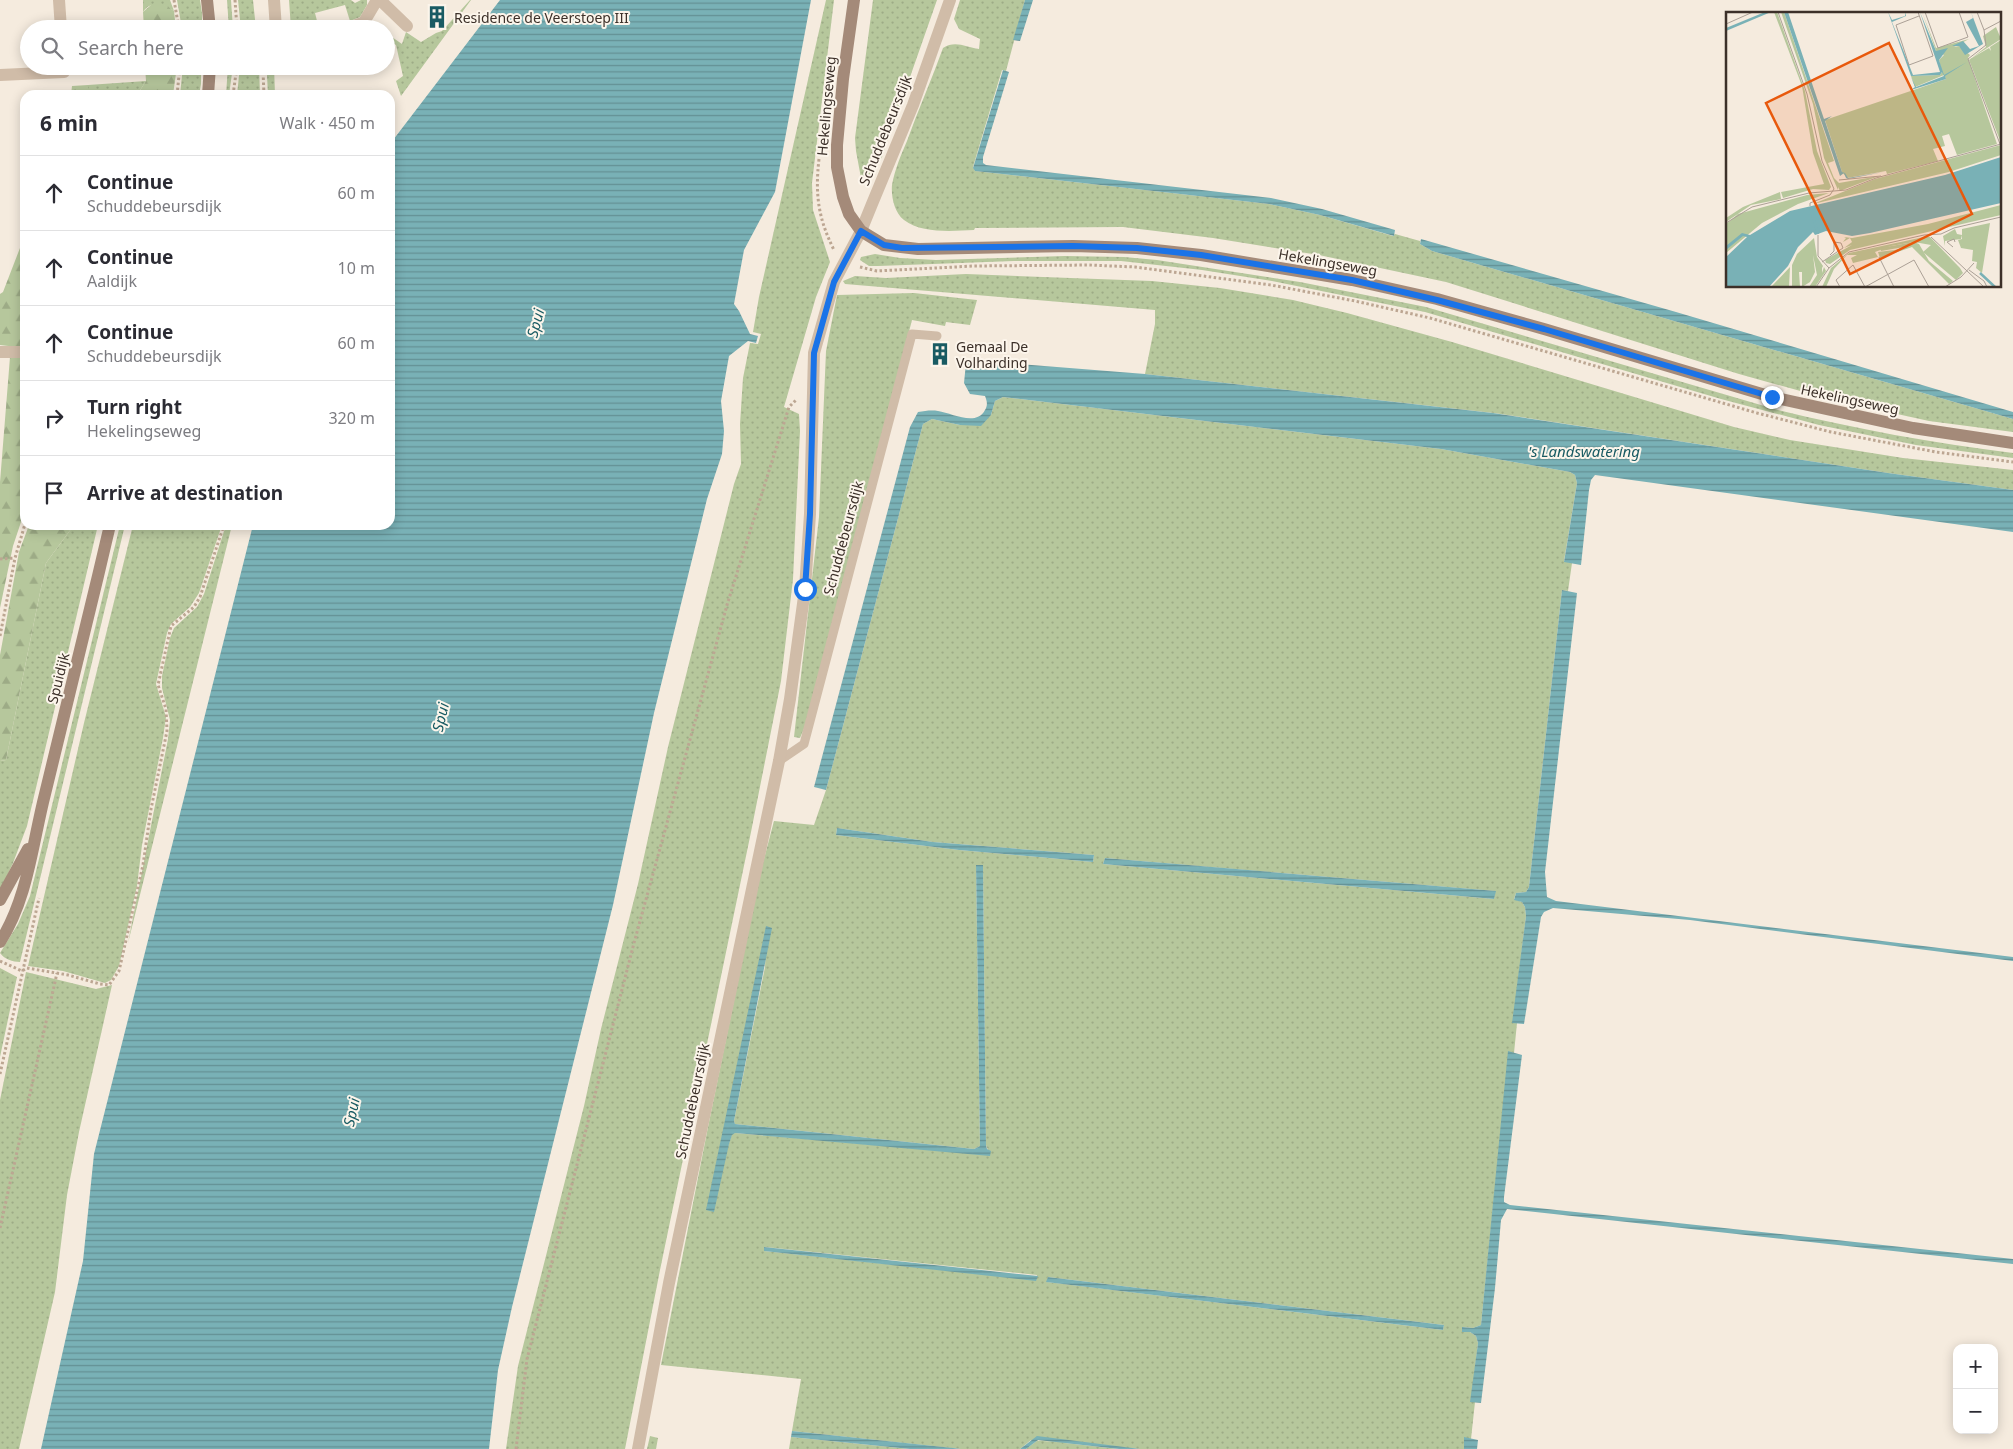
<!DOCTYPE html>
<meta charset="utf-8">
<style>
:root{--surface:#fff;--page:#f2f2f3;--text:#2b2b33;--muted:#7c7c81;--line:#e1e1e2}
body{margin:0;font-family:"Noto Sans",sans-serif;background:var(--page);color:var(--text)}
.controls{position:absolute;right:15px;bottom:15px;display:grid;overflow:hidden;border-radius:10px;box-shadow:0 2px 12px #0003}
.controls button{width:45px;height:45px;display:grid;place-items:center;padding:0;border:0;border-bottom:1px solid var(--line);background:var(--surface);color:var(--text);font:25px sans-serif}
.stop{position:absolute;width:15px;height:15px;margin:-11px;border:4px solid #1a73e8;border-radius:50%;background:#fff}
.stop.end{background:#1a73e8;border-color:#fff;box-shadow:0 1px 5px #0008}
.list{margin:0;padding:0;list-style:none}
h2{display:flex;justify-content:space-between;align-items:center;height:65px;margin:0;padding:0 20px;font-size:21px}
h2 small{font-size:16px;font-weight:400;color:var(--muted)}
.list li{display:grid;grid-template-columns:32px 1fr auto;gap:15px;align-items:center;box-sizing:border-box;height:75px;padding:0 20px;border-top:1px solid var(--line)}
.list b{display:block;font-size:19px;white-space:nowrap}
.list p{margin:0;font-size:16px;white-space:nowrap;color:var(--muted)}
.list em{font-size:16px;font-style:normal;color:var(--muted)}
.icon{flex:none;width:28px;height:28px;fill:none;stroke:currentColor;stroke-width:2;stroke-linecap:round;stroke-linejoin:round}
.map{position:relative;flex:none;width:2013px;height:1449px;overflow:hidden}
.search{position:absolute;background:var(--surface);box-shadow:0 2px 12px #0003;left:20px;top:20px;width:375px;height:55px;display:flex;align-items:center;gap:12px;box-sizing:border-box;padding:0 18px;border-radius:28px;color:var(--muted);font-size:19px}
.panel{position:absolute;background:var(--surface);box-shadow:0 2px 12px #0003;left:20px;top:90px;width:375px;height:440px;border-radius:15px}
.map>svg:first-child{display:block}
.grass{fill:url(#grass-dots);fill-rule:evenodd}
.forest{fill:url(#forest-firs)}
.water{fill:url(#water-rules)}
.lines{fill:none;stroke-linecap:round;stroke-linejoin:round}
.path{stroke:#bca692;stroke-width:3;stroke-dasharray:2.5 2.5;stroke-linecap:butt}
.service{stroke:#d0bca8;stroke-width:9}
.minor{stroke:#d0bca8;stroke-width:12}
.tertiary{stroke:#d0bca8;stroke-width:12}
.secondary{stroke:#a48a79;stroke-width:12}
.route{stroke:#1a73e8;stroke-width:6}
.labels{text-anchor:middle;dominant-baseline:central;stroke-width:4;stroke-linejoin:round;paint-order:stroke}
.poi-label{font-size:14px;fill:#3c3029;stroke:#fcf5eb;text-anchor:start}
.street-label{font-size:14px;fill:#3c3029;stroke:#fcf5eb}
.water-label{font-size:15px;font-style:italic;fill:#195b63;stroke:#fcf5eb}
.inset-river{fill:none;stroke:#79b1b6;stroke-width:2.5}
.inset-road{fill:none;stroke:#aba096;stroke-width:1}
.view{fill:#e8590c;fill-opacity:0.15;stroke:#e8590c;stroke-width:2.5}
.inset-edge{fill:none;stroke:#3c3029;stroke-width:2.5}
</style>
<div class="map">
<svg width="2013" height="1449" viewBox="0 0 2013 1449">
<defs>
<pattern id="grass-dots" width="8" height="8" patternUnits="userSpaceOnUse" patternTransform="scale(1.25)"><rect width="8" height="8" fill="#b6c79c"/><path d="M2 2h.1M6 6h.1" fill="none" stroke="#9dab86" stroke-width="1.8" stroke-linecap="round"/></pattern>
<pattern id="forest-firs" width="22" height="20" patternUnits="userSpaceOnUse" patternTransform="scale(1.25)"><rect width="22" height="20" fill="#b6c79c"/><path d="M5 1l3.5 6h-7zM16 11l3.5 6h-7z" fill="#9dab86"/></pattern>
<pattern id="water-rules" width="6" height="5" patternUnits="userSpaceOnUse" patternTransform="scale(1.25)"><rect width="6" height="5" fill="#79b1b6"/><path d="M0 2.5h6" fill="none" stroke="#649094"/></pattern>
</defs>
<rect width="100%" height="100%" fill="#f5ebde"/>
<path class="grass" d="M143 0H170L174 11C164 4 151 0 143 12Z
M177 0H200L202 13V29H182Z
M227 0H231L233 29H229Z
M238 0H253L256 29H241Z
M289 0H351L355 3 361 0H367V5L360 17 350 21 345 5 315 13 319 29H291Z
M470 0H471L401 96 396 81 403 76 396 45 386 39V33L402 44 406 32 421 42 436 33 442 31Z
M826 0H834L812 183 813 210 830 262 816 297 784 407 799 414 800 431 793 579 781 681 751 832 660 1270 625 1449H506L518 1366 584 1106 601 1029 638 884 668 747 734 484 741 464 740 424 743 378 750 343 758 344 761 334 753 332 759 297Z
M873 0H937L882 157 874 173 861 178 856 151 855 138Z
M960 0H1025L1006 71 1002 70 973 167 975 171 1269 204 1320 215 1393 236 1395 234 1420 241V244L1432 251 2013 419V432L1929 421 1829 399 1739 374 1446 282 1319 255 1213 238 1123 227 975 228 974 230C953 231 922 234 904 220 894 212 891 196 892 185 895 169 901 155 907 141 918 110 932 79 943 48 955 40 966 47 979 49L980 39 959 29 954 19Z
M183 66H201V84L199 95H180Z
M228 66H233L229 95H226Z
M240 66H259L260 95H237Z
M274 66 275 95H268L267 75 270 67Z
M146 81 137 95H88V85Z
M875 254 900 258 936 260 1065 256 1124 257 1157 260 1300 282 1426 307 1778 410C1856 429 1933 443 2013 453V458L1916 445 1819 425 1721 399 1425 312 1272 281 1202 270 1121 261H1014L878 266H869L860 260 861 257Z
M966 274 1152 281 1220 288 1293 300 1347 313 1452 342 1734 427 1790 440 1903 458 2013 470V490L1888 473 1494 413 1145 374 1155 324V310L845 284 843 281 855 276 886 278Z
M914 293 977 300 970 325 946 322 945 326 912 320 811 712 800 738 794 737 819 517 826 351 837 295Z
M1003 397 1441 449 1570 472 1575 475 1577 483 1564 561 1572 563 1568 591 1562 590 1529 887 1526 892 1516 893 1514 899 1522 902 1525 907 1526 916 1513 1023H1517L1514 1053 1509 1052 1481 1325 1473 1328 1462 1327V1332H1470L1476 1336 1478 1343 1471 1402H1475L1471 1439 1464 1438V1449H1140L1031 1440 1020 1449H961L792 1431 801 1379 661 1365 708 1127 760 874 774 821 814 825 826 790 923 424 932 419 960 425 991 415 995 401ZM837 828 933 842 1094 855 1093 862 959 850 836 835ZM1105 858 1495 891 1494 899 1103 864ZM976 865H983L986 1145 990 1155 735 1133 732 1134 707 1210 767 927 765 967 734 1121 735 1124 974 1149 980 1146ZM765 1247 1037 1275 1036 1280 764 1251ZM1048 1277 1444 1325 1443 1330 1047 1282Z
M74 525H98L27 826 13 863 0 890V761L6 760 46 563Z
M120 525H125L20 962C13 962 4 959 0 953L18 924 30 896Z
M133 525H222L199 593 190 607 171 624 167 633 156 684 166 717 163 738 142 845 137 886 119 966 111 980 105 983 63 971 28 966 84 723Z
M226 525H232L128 943 168 739 170 720 162 688V676L170 638 174 628 197 607 204 594Z
M0 968 17 977 0 1057Z
M26 972 96 989 112 985 79 1132 67 1195 55 1292 19 1449H0V1100Z
M650 1436 658 1438 656 1449H647Z
M791 1437 910 1449H789Z
M1038 1440 1119 1449H1026Z"/>
<path class="forest" d="M158 3 167 6 174 11 176 29H144L143 12 152 4Z
M145 66H177L173 95H137L146 81Z
M88 85V95H71L72 86Z
M25 235V348L0 345V294L3 292Z
M10 357 25 358V510L13 546 0 608V482Z
M29 525H74L46 563 6 760 0 761V655L19 552Z"/>
<path class="water" d="M500 0H811L775 192 744 250 734 304 739 311 750 334 758 336 756 343 748 341 729 356 721 401 724 431 722 454 707 499 654 713 613 905 512 1307 498 1370 489 1449H41L83 1261 94 1154 253 525H390V144Z
M1025 0H1033L1020 41 1013 40Z
M1003 70 1009 72 983 157V163L986 165 1271 198 1322 209 1395 230 1394 236 1320 215 1269 204 975 171 973 168Z
M1421 239 1676 312 2013 412V419L1432 251 1420 244Z
M981 361 1145 374 1493 413 1888 473 2013 490V532L1595 475 1591 480 1589 490 1581 565 1564 562 1577 483 1575 475 1570 472 1441 449 1003 397 995 401 991 415 981 426 960 425 932 419 923 424 826 790 814 787 910 427 918 412C925 411 931 410 938 411 952 413 976 427 985 410 988 405 987 401 985 396L970 394 964 383 966 363Z
M1562 590 1577 593 1545 872 1547 897 1556 901 2013 957V961L1690 920 1553 908 1544 912 1541 917 1524 1024 1512 1023 1526 916 1525 907 1522 902 1514 900 1516 893 1526 892 1529 887Z
M837 828 933 842 1094 855 1093 862 959 850 836 835Z
M1105 858 1496 891 1494 899 1103 864Z
M976 865H983L986 1145 987 1149 991 1151 990 1156 735 1133 732 1135 729 1144 714 1212 706 1210 766 926 772 928 734 1121 735 1124 974 1149 980 1146Z
M1508 1051 1522 1055 1504 1197V1202L1510 1205 2013 1259V1264L1507 1209 1501 1220 1495 1288 1481 1403 1470 1402 1478 1343 1476 1336 1470 1332H1462V1327L1473 1328 1481 1325Z
M764 1247 1038 1276 1036 1281 764 1251Z
M1048 1277 1444 1325 1443 1330 1046 1282Z
M792 1431 953 1448 961 1449H910L791 1437Z
M1037 1436 1140 1449H1119L1038 1440 1026 1449H1020Z
M1464 1437 1478 1440 1477 1449H1464Z"/>
<g class="lines">
<path class="path" d="M174 0 179 29
M235 0 237 29
M177 95 180 66
M233 95 237 66
M264 95 263 71 265 66
M819 159C815 194 818 218 834 250
M860 267 877 271 974 266 1089 265 1135 267 1271 285 1355 301 1430 318 1757 413 1831 432 1936 452 2013 462
M0 559 15 558
M0 636 15 558 25 524
M0 961 22 971 27 968 68 975 100 984 109 985 119 971 143 865 151 809 167 731 166 709 158 685 171 626 194 607 200 597 224 525
M0 1074 39 898
M0 1228 57 973
M516 1449 527 1359 634 943 727 605 789 407 796 400"/>
<path class="service" d="M779 761 804 744 912 334 937 336"/>
<path class="minor" d="M59 0 61 29
M274 0 276 29
M380 0 407 26
M346 29 364 22 377 0
M293 66H300
M0 75 64 72V66
M0 352H23"/>
<path class="tertiary" d="M638 1449 669 1283 779 761 790 699 805 589 810 514 814 353 834 282 861 231 872 204 913 105 950 0"/>
<path class="secondary" d="M207 0 210 29
M854 0 843 79 837 145V167L843 197 849 214 861 231 884 245 918 249 1073 246 1137 248 1201 255 1352 280 1437 299 1544 329 1772 397 1913 428 2013 443
M208 95 210 66
M0 900 28 849
M0 942C28 898 32 845 45 794 67 705 89 615 110 525"/>
</g>
<g class="lines">
<path class="route" d="M805 589 810 514 814 353 834 282 861 231 884 245 902 248 1073 246 1137 248 1201 255 1352 280 1437 300 1544 329 1772 397"/>
</g>
<defs>
<symbol id="building-bare" viewBox="-9 -9 18 18"><path d="M-4-6H4V6H1V3H-1V6H-4ZM-2.5-4.3h1.7v1.8h-1.7ZM.8-4.3h1.7v1.8H.8ZM-2.5-1h1.7V.8h-1.7ZM.8-1h1.7V.8H.8Z" fill="#195b63" stroke="#fcf5eb" stroke-width="2.5" paint-order="stroke"/></symbol>
</defs>
<g fill-rule="evenodd">
<use href="#building-bare" x="421" y="1" width="32" height="32"/>
<use href="#building-bare" x="924" y="338" width="32" height="32"/>
</g>
<g class="labels">
<g class="poi-label">
<text x="454" y="17">Residence de Veerstoep III</text>
<text x="956" y="346">Gemaal De<tspan x="956" dy="16">Volharding</tspan></text>
</g>
<g class="street-label">
<text transform="translate(826 106) rotate(-85)">Hekelingseweg</text>
<text transform="translate(885 130) rotate(-68)">Schuddebeursdijk</text>
<text transform="translate(1328 262) rotate(10)">Hekelingseweg</text>
<text transform="translate(1850 399) rotate(12)">Hekelingseweg</text>
<text transform="translate(843 538) rotate(-75)">Schuddebeursdijk</text>
<text transform="translate(58 678) rotate(-76)">Spuidijk</text>
<text transform="translate(692 1101) rotate(-78)">Schuddebeursdijk</text>
</g>
<g class="water-label">
<text transform="translate(535 323) rotate(-75)">Spui</text>
<text x="1584" y="451">'s Landswatering</text>
<text transform="translate(440 717) rotate(-77)">Spui</text>
<text transform="translate(351 1112) rotate(-78)">Spui</text>
</g>
</g>
<g transform="translate(1726 12)">
<rect width="275" height="275" fill="#f5ebde"/>
<path d="M48 0H51L79 79 91 139 105 175 103 178 87 177 57 186 55 180 98 172 87 141 76 74ZM55 0H58L108 149 102 151 108 166 113 171 153 164 119 177 114 179 112 175V178L98 146 87 92ZM196 0 210 36 243 27 228 35 233 34 244 43 242 46 271 132 231 143 223 122 216 124 219 134 207 137 212 149 161 162 160 159 121 166 116 160 99 108 220 67 218 63 189 75 185 64 214 63 216 60 213 48 218 43 210 39ZM270 15 275 27 244 47 263 36 265 39 264 35 275 28V131L243 48 260 35 257 24ZM275 133V143L223 160 87 192 149 167ZM54 180 55 187 25 193 0 210V206L17 195ZM103 181 72 192 36 211 0 241V212L12 202 81 183ZM275 193V203L124 238 104 252 100 251 104 248 100 251 99 248 126 233 118 236 126 230 124 226 117 230 120 226 118 225 126 226 202 212ZM229 217 231 222 236 223 235 227 219 229V234L217 224ZM198 225H204L234 256 237 261 230 268 197 240 205 233 188 230 165 234 149 240 152 245 127 251 125 246 131 243H121L108 257 100 275H96L105 256 123 241ZM88 226 91 245 97 254 96 256V261L98 255 100 259 89 275H83L91 263 87 243 89 260 84 270 76 275V260H73L74 275H66V253L71 242ZM64 255 63 275H45Z" fill="#b6c79c"/>
<path d="M188 230 193 232 203 249 227 269 223 272 186 235 154 246 152 240 169 238 184 234 155 239 154 236Z" fill="#b6c79c"/>
<path d="M264 211 256 261 250 256 251 250 246 249 247 238 235 236 232 228 236 227V217Z" fill="#b6c79c"/>
<path d="M39 0H45L0 19V16ZM58 0H62L98 107 106 104 99 109 116 160 119 161 122 166 157 160 122 167 120 166 118 161 114 164ZM162 0 166 8 179 4V0L180 4 166 10 187 63 214 60 194 0 210 39 222 36 213 48 218 63 241 50 219 64 220 67 185 78 189 75 185 65 190 75 218 64 216 60 214 63 185 64ZM245 0 257 32 239 43 233 34H226L237 29 244 37 253 34 240 10 247 6ZM275 145V191L144 221 126 224 100 219 89 223 87 220 72 235 62 254 43 275H0V245L21 225 17 224 0 238V234L16 221 24 223 64 199 219 163Z" fill="#79b1b6"/>
<path class="inset-river" d="M84 195 92 222M254 261 269 275"/>
<path class="inset-road" d="M52 0 81 82 96 149 108 177 104 183 84 191V194M192 0 207 44 183 53 170 13 193 4M199 0 212 36 242 25 233 0M251 0 258 18 275 9M0 12 27 0M258 18 260 33 242 47 274 132M113 168 155 164M0 211 26 195 83 181 120 178 150 166 275 132M215 222 228 216 275 205M92 223V244L103 256 123 240 198 223 215 222M205 225 258 275M227 235 221 230 228 227 229 230M153 245 168 275M96 250 117 236 115 231 108 230V239L104 243M243 258 258 269 261 275M90 275 103 256M114 275 110 268 127 253 139 275M139 275 188 248 203 275M219 275 235 265 248 251"/>
<path class="view" d="M163 31 246 202 124 262 40 91Z"/>
<rect width="275" height="275" class="inset-edge"/>
</g>
</svg>
<div class="controls">
<button>+</button>
<button>−</button>
</div>
<div class="stop" style="left:805px;top:589px"></div>
<div class="stop end" style="left:1772px;top:397px"></div>
<div class="search"><svg class="icon" aria-label="search" viewBox="0 0 24 24"><circle cx="10" cy="10" r="6"/><path d="M15 15l6 6"/></svg>Search here</div>
<section class="panel">
<h2>6 min<small>Walk · 450 m</small></h2>
<ul class="list">
<li><svg class="icon" aria-label="ahead" viewBox="0 0 24 24"><path d="M12 20V5M6 11l6-6 6 6"/></svg><div><b>Continue</b><p>Schuddebeursdijk</p></div><em>60 m</em></li>
<li><svg class="icon" aria-label="ahead" viewBox="0 0 24 24"><path d="M12 20V5M6 11l6-6 6 6"/></svg><div><b>Continue</b><p>Aaldijk</p></div><em>10 m</em></li>
<li><svg class="icon" aria-label="ahead" viewBox="0 0 24 24"><path d="M12 20V5M6 11l6-6 6 6"/></svg><div><b>Continue</b><p>Schuddebeursdijk</p></div><em>60 m</em></li>
<li><svg class="icon" aria-label="right" viewBox="0 0 24 24"><path d="M7 20v-9h11M14 6l5 5-5 5"/></svg><div><b>Turn right</b><p>Hekelingseweg</p></div><em>320 m</em></li>
<li><svg class="icon" aria-label="arrive" viewBox="0 0 24 24"><path d="M6 21V4h12l-3 4 3 4H6"/></svg><div><b>Arrive at destination</b></div></li>
</ul>
</section>
</div>
